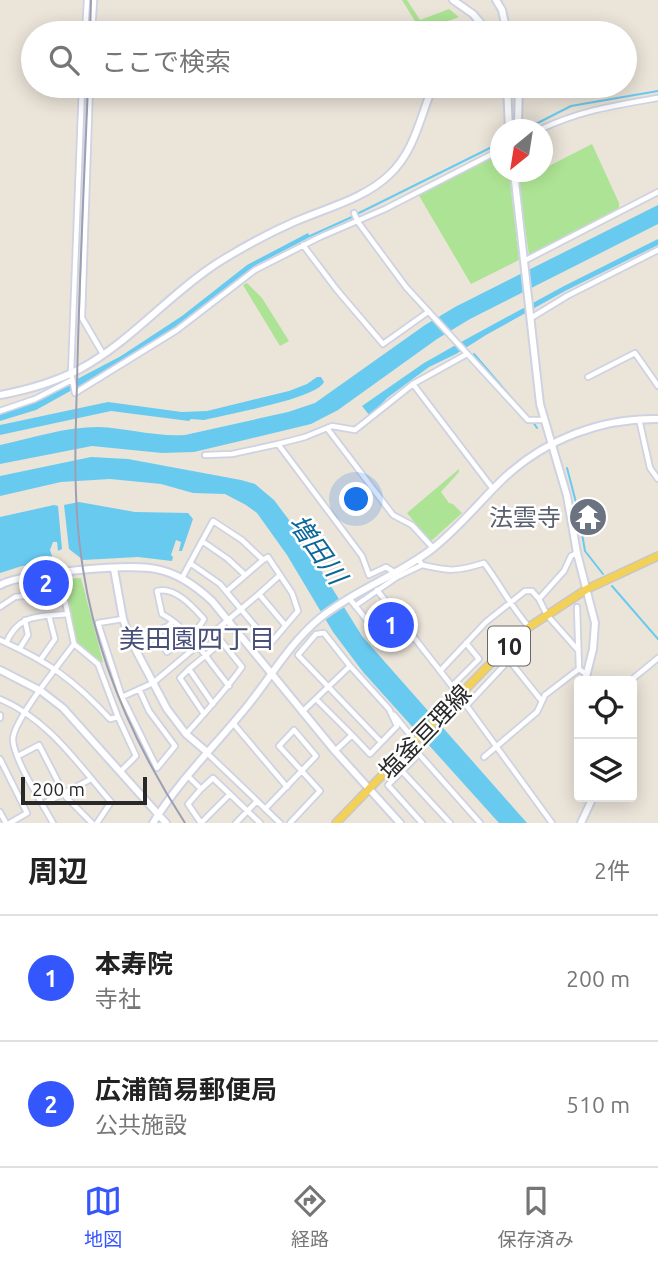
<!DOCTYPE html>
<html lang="ja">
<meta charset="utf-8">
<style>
:root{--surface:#fff;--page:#f6f6f6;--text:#222;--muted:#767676;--line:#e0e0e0;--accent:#3456fd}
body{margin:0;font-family:Ubuntu,"Noto Sans JP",sans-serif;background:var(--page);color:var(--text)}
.controls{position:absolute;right:21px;bottom:21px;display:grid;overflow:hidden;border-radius:7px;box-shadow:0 4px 18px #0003}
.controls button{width:63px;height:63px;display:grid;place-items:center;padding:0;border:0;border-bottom:2px solid var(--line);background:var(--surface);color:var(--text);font:35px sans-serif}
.compass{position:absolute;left:490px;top:119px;width:63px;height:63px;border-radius:50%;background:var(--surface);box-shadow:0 4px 18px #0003;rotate:210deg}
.scale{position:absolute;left:21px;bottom:18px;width:126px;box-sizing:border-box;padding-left:7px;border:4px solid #282828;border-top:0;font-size:19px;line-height:24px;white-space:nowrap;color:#282828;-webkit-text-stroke:5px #fff;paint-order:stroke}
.you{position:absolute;left:357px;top:500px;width:24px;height:24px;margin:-18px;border:5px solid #fff;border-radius:50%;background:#1a73e8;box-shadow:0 0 0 10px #1a73e833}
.badge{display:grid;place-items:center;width:46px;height:46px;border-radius:50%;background:var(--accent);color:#fff;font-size:23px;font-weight:700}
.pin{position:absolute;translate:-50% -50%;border:4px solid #fff;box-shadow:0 2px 7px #0006}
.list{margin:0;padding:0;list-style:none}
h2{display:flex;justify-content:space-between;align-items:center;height:91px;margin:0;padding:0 28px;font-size:30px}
h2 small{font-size:23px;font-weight:400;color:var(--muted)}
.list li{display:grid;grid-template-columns:46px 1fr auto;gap:21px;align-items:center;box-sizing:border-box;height:126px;padding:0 28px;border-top:2px solid var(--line)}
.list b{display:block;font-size:26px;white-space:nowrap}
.list p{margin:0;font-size:23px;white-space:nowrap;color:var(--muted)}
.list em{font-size:23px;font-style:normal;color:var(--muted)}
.icon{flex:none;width:38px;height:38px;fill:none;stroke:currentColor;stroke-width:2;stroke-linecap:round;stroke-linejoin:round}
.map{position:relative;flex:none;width:658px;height:823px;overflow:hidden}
.search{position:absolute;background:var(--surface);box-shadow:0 4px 18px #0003;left:21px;right:21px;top:21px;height:77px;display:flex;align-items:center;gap:18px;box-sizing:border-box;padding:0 24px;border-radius:38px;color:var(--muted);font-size:26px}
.sheet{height:343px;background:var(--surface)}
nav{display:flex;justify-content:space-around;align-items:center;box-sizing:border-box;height:98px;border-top:2px solid var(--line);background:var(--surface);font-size:19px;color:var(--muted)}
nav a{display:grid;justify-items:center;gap:4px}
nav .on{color:var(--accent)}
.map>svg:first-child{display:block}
.green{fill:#ade394}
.water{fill:#69caf0}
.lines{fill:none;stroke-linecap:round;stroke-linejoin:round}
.stream{stroke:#69caf0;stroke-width:2}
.street-casing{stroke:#ced2e2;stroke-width:8}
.secondary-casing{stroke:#ced2e2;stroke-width:10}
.primary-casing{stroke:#c7c7c7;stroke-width:10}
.street{stroke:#fff;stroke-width:4.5}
.secondary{stroke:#fff;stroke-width:6}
.primary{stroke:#f3d156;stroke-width:7}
.rail{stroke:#9c9fb3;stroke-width:2}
.labels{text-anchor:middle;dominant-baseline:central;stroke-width:5;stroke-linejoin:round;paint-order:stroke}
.shield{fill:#fff;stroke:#686868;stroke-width:2}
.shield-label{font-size:23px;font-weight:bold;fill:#282828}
.worship-label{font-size:24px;fill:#5b616d;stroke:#fff;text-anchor:end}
.street-label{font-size:24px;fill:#282828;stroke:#fff}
.water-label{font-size:26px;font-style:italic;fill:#0b669a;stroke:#fff}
.neighbourhood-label{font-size:26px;fill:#485079;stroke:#fff}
</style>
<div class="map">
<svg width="658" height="823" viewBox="0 0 658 823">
<rect width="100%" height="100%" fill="#ebe4d9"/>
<path class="green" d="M402 0H407L420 20 449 9 459 17 421 31Z
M592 144 619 203V208L529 255 517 172H542L543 169Z
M500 154V172H509L519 260 471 284 418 194Z
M247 283 262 298 289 341 280 346 243 285Z
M459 469V472L441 492 449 503 453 504 462 513 430 542 407 513Z
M81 578 103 662 100 663 76 643 63 583 66 579Z"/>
<path class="water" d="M658 205V224L470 319 437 339 338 410 311 424 194 452 162 453 92 446 0 464V445C32 438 65 427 98 427 127 428 156 437 185 435L288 412 315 403 425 325 455 307Z
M308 233 310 237 256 265 174 328 83 384 36 410 0 421V414L28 405 121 356 182 316 247 265Z
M658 239V245L565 291 486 335 456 354 429 367 387 398 370 416 362 406 424 363 461 342 564 286Z
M317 377H321L324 382C316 399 227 414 204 420L191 419 189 421 111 411 0 435V425L108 402 182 412 207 411 289 391 307 384Z
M91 457 128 459 241 480 255 484 274 500 292 524 362 636 527 823H499L363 672 333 632 287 555 257 513 246 505 225 494 193 493 161 484 110 479 61 482 0 496V476Z
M79 502 135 512 188 513 193 519 182 551H179L181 542 176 540 171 555 173 557 172 561 138 557 83 560 69 549 64 505Z
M54 505 58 506 62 549 58 551 57 542H53L50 550 54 562 22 566 0 573V517Z"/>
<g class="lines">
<path class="stream" d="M524 130 571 106 658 91
M357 214 500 143
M310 236 352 217
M474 354 528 417
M533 422 537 428
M567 468 578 510 585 551 603 574
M612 586 658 639"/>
<defs>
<path id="street" d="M85 33 87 0
M92 33 94 0
M82 86 71 373 75 393 177 330 255 270 320 237 385 209 500 150
M90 86 82 318 103 354
M539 130C582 110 612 106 658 98
M354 213 358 222 406 287 528 420H543
M303 245 337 290 383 344 428 312
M524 261 658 192
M531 318 567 296 658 250
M588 377 635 353 658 386
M413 384 493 489
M0 411 35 399 72 380
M639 419 650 468 658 479
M327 428 393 515 412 525 433 548
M278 444 362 556 369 575 386 567 394 572
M205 455 232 454 278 444 305 437 332 426 355 430 413 384 467 354
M418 558 422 565C449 571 456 572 484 563 500 584 511 607 529 627
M190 563 220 584 270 644 298 611 292 593 268 557 263 560 242 540 213 521 202 541 228 559 245 575
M182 578 202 541
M377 590 455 690
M227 591 263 560
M259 594 280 575
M349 598 374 629
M355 606 397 577 422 565
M0 607 15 597 62 591
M577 607 579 669 586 674
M123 619 98 623 122 697 157 768 175 746 149 711 139 689
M155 632 168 626 173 621
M130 639 155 632 167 652C179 643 197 633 204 619 193 607 175 586 157 591L162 614C190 629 209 662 229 686
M0 640C49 662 74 680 110 719L118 717
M6 643C19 613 39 617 68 614
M74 644 98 664 118 717 136 756 120 772
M20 648 28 635 25 620
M577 649 547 615 539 599 564 571 571 556 577 553
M41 659 55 639 49 616
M350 666 324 633 316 634 298 655 381 742
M189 669 180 678 204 714
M440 671 486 622 525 591H532L539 599
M630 681 658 658
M452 686 479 659 466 643
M122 697 153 683 259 594 285 625
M0 699C48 719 78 764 111 802L97 823
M317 700 352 735
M464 702 552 823
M467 705 509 660 541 700
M302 712 350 666 389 709 397 726 370 754 352 735 335 751
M0 715V718
M394 715 415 741
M233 723 287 787
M186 734C206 712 225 691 242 667L222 642 189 669 213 704
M207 753 280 823
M18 756 39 745 66 797 92 823
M484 757 537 712 545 695 579 669
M0 759 27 813 10 823
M402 771 450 823
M188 776 201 789 188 804 201 823
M201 789 213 778 260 823
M43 804 91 779
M265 809 316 756 294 730 279 746 320 791 290 823
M0 812 6 823
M53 823C42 803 14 760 13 740 12 722 61 662 74 644L59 573
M201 823 230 794
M236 823 257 801
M422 823 388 785 419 754 480 823"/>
<path id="secondary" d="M453 0 473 14 489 33
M496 0 502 10 507 33
M507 86 509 130
M509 130 518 124 519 86
M514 172 540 404 567 496 577 553 595 623 593 649 585 681
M0 395C28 390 55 382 80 369 132 341 170 293 219 262 243 247 269 233 294 222 326 208 364 199 389 175 415 151 420 117 433 86
M114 569 123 619 130 639 167 709 186 734 207 752
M0 585C22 573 131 563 156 569 178 573 196 586 212 601L335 751 400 823
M0 670 41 691 63 708 166 823
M153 823C180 779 217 744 249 704 272 675 291 642 320 618 355 590 397 576 432 549 459 528 480 501 504 478 546 439 601 418 658 419
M581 823 593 797"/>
<path id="primary" d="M336 823 486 668 529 627 587 589 658 556"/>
</defs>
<use href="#street" class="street-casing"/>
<use href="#secondary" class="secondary-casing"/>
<use href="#primary" class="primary-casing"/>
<use href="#street" class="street"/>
<use href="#secondary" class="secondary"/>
<use href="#primary" class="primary"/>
<path class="rail" d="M90 33 91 0
M88 86C84 185 79 284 77 383 75 445 73 507 83 569 97 661 135 746 185 823"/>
</g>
<defs>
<symbol id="temple-disc" viewBox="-11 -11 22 22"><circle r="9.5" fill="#6b7280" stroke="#fff"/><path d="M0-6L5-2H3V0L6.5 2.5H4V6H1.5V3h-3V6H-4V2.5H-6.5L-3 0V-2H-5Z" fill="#fff"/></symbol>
</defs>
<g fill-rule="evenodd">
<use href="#temple-disc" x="566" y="495" width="44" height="44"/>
</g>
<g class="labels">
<rect class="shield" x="488" y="626.5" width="42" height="39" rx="5"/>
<g class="shield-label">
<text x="509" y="646">10</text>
</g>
<g class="worship-label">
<text x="561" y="517">法雲寺</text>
</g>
<g class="street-label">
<text transform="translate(425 732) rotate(-46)">塩釜亘理線</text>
</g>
<g class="water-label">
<text transform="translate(318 549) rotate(55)">増田川</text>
</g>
<g class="neighbourhood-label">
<text x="197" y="638">美田園四丁目</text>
</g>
</g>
</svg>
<div class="controls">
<button><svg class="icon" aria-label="locate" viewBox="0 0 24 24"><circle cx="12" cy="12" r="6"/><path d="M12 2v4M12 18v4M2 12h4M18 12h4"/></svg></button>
<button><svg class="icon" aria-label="layers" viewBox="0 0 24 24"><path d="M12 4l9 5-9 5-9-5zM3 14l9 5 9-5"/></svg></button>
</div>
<svg class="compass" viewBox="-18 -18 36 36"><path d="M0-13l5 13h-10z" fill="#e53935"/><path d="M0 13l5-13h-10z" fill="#767676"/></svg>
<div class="scale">200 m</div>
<div class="you"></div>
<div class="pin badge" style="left:391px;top:625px">1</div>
<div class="pin badge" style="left:46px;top:583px">2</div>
<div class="search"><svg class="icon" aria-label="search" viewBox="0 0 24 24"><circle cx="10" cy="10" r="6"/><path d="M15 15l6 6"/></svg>ここで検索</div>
</div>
<section class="sheet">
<h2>周辺<small>2件</small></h2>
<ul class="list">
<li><span class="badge">1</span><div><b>本寿院</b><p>寺社</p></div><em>200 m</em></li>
<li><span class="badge">2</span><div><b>広浦簡易郵便局</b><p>公共施設</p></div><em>510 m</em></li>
</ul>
</section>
<nav>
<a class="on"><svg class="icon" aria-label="map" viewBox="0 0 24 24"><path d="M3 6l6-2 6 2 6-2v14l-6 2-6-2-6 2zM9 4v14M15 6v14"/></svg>地図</a>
<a><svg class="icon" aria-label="directions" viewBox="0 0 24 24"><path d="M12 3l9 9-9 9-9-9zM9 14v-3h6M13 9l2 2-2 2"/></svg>経路</a>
<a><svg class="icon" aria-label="saved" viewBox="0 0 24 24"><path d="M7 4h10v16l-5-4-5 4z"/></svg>保存済み</a>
</nav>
